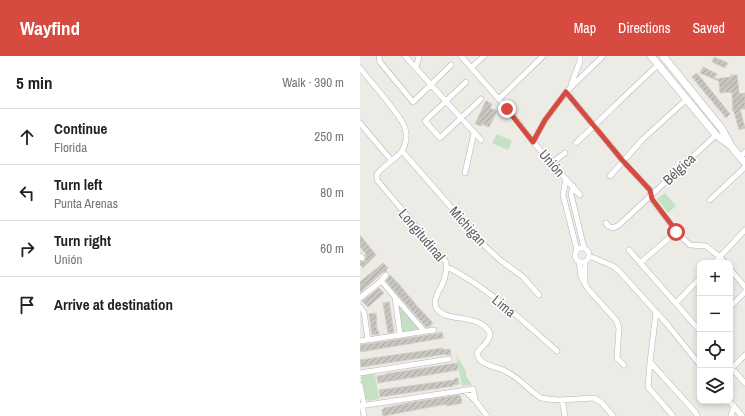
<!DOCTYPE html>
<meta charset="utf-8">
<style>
:root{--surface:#fff;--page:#f6f6f6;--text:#222;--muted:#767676;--line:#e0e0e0;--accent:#d74a40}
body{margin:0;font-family:"Archivo Narrow",sans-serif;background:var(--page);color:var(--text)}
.controls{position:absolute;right:12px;bottom:12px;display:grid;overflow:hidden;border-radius:8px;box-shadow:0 2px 6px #0003}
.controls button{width:36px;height:36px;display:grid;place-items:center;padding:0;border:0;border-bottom:1px solid var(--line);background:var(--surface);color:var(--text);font:20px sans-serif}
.stop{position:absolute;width:12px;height:12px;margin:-9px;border:3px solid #d74a40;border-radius:50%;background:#fff}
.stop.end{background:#d74a40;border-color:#fff;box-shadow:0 1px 4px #0008}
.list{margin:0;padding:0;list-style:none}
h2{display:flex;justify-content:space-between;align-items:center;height:52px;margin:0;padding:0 16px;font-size:17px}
h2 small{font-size:13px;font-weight:400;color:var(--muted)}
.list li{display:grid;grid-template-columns:26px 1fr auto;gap:12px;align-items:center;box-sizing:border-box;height:56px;padding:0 16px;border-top:1px solid var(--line)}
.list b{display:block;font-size:15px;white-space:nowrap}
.list p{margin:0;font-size:13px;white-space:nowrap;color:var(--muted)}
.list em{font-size:13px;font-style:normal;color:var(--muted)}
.icon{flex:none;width:22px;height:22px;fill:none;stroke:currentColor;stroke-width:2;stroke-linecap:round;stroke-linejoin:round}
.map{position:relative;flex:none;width:385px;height:360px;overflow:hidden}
header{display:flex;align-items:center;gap:24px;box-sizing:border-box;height:56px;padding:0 20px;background:var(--accent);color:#fff}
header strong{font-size:19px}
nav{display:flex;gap:22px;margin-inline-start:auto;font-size:14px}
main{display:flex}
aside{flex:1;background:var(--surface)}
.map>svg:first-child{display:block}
.green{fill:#c4e2c3}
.building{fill:url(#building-hatch);stroke:#d1cdc3}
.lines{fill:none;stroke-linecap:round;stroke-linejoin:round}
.street-casing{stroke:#b2b5b8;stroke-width:6}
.secondary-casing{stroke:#b1b4b8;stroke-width:8}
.street{stroke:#fff;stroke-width:5}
.secondary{stroke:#fff;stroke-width:7}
.route{stroke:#d74a40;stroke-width:5}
.labels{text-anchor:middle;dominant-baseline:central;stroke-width:3;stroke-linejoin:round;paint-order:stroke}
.street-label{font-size:14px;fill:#5c6063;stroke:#fff}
</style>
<header>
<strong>Wayfind</strong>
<nav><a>Map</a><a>Directions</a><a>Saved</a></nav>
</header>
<main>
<aside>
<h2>5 min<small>Walk · 390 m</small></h2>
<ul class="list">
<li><svg class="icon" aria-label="ahead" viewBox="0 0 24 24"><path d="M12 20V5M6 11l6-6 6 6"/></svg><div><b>Continue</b><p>Florida</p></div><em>250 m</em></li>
<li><svg class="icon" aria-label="left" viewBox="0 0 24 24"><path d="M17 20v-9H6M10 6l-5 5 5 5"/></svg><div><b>Turn left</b><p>Punta Arenas</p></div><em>80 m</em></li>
<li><svg class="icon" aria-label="right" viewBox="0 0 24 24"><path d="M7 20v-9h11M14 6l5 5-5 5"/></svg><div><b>Turn right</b><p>Unión</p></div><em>60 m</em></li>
<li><svg class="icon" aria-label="arrive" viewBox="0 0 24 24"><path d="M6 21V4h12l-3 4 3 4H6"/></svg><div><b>Arrive at destination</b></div></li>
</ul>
</aside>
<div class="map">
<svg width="385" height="360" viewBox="0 0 385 360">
<defs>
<pattern id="building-hatch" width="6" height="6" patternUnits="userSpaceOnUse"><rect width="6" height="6" fill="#c9c6c1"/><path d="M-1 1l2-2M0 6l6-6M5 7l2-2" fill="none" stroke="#a6a4a0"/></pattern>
</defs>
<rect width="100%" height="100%" fill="#edebe5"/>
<path class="green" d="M137 78 152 85 148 94 132 87Z
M305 137 316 150 308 157 297 143Z
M39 251H40L59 273 58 274 44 277 42 276Z
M96 299 106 315V320L112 329 102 330Z
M15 318 19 343 8 345 5 342 1 321 3 319Z"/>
<path class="building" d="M354 1 368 7 365 12 352 6Z
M343 11 357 18 354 23 371 21V19H377L379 38 385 37V53H380L385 72 379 74 374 55 373 56 372 36 360 37 359 25 340 17Z
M337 17 370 58 366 62 332 21Z
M126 45 132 48 130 52 137 55 129 71 122 68 121 70 115 68Z
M0 179 16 199 3 212 0 208V205L3 206 5 205 6 201 5 199 6 198 0 191Z
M23 207 28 212 26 214 27 215 23 216 0 237V226Z
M30 219 38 227 57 250 73 267 69 271H66L26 225Z
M19 232 24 237 8 251 2 245Z
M29 246 34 276 28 277 23 247Z
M16 257 17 274H18L19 278 12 279 9 258Z
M82 276 83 282 0 296V289L75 278Z
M83 292V294L90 293 91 299H87L86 298 1 311 0 304Z
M97 307 98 314 18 327 17 320 25 319V318Z
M98 322 99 328 93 329V330L20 341 19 334 94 324V323Z
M100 339 102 347 86 350V348L23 360 22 354 24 353V352L53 346Z"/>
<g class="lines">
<defs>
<path id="street" d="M19 0 20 6 53 46 91 9
M45 0 121 84
M101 0 152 58 173 86 220 139
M112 11 124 0
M0 12C11 26 23 39 33 53 39 61 45 68 46 77 47 82 45 90 42 95 36 103 24 109 17 118V124L86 206C87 212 86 218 84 224 81 233 71 244 77 253 86 266 117 258 128 274 130 277 131 279 129 282 127 288 121 291 117 297 119 310 136 310 145 315 159 321 168 334 181 342L188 343 199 344 234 342 241 346 253 360
M56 12 59 0
M106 26 65 65 80 82 121 43
M211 29 220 5V0
M206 36 263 105 290 134 291 143 314 172 316 176 330 189 346 190 360 201 365 207
M139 43 183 0
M0 67 31 104
M173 86 185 64 206 36 243 0
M216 87C244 61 270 34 298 9
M42 95 125 190 140 204 163 221 179 239
M380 101 385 96
M192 107 205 97
M105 117 114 77
M250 120 283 83 327 43
M206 123 203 139 217 194
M213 130 211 138 224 192
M350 144 385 111
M246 167 248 170 253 172 259 169 356 79
M215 199a7 7 0 1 1 14 0a7 7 0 1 1-14 0Z
M269 194 340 275
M0 200 2 202
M229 200 253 210 259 215 307 268 340 309
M219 206 221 221 228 233 256 264 259 272 257 302 264 309
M280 207 316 176
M354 207 385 174
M87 211C126 230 164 266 197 295
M370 213 385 231
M20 226 26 219
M225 226V206
M0 242 20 226 23 227 64 275
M35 242 40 278
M316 247 340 222
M0 251 4 256 8 284
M370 251 385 236
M296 256 290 306 288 331 313 360
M0 285 74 274
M290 306 336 357 337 360
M370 310 385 327
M372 312 385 299
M0 317 89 303
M0 329 4 349
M104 334 115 344 127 360
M202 344 205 360
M369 345 382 360
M2 349 4 360
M0 350 113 333 115 344
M371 360 374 350"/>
<path id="secondary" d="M291 0 356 79 371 90 385 107
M303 0 362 73 370 88"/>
</defs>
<use href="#street" class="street-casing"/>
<use href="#secondary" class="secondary-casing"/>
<use href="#street" class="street"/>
<use href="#secondary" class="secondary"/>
</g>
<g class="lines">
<path class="route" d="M147 53 173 86 185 64 206 36 263 105 290 134 292 143 314 172 316 176"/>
</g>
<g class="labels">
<g class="street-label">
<text transform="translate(192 107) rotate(49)">Unión</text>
<text transform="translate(319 113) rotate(-43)">Bélgica</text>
<text transform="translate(108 170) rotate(48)">Michigan</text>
<text transform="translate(62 179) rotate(50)">Longitudinal</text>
<text transform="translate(144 250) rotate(39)">Lima</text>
</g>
</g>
</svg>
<div class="controls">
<button>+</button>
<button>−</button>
<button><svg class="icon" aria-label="locate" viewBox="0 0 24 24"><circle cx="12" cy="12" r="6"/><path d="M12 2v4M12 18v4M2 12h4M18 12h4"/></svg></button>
<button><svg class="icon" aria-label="layers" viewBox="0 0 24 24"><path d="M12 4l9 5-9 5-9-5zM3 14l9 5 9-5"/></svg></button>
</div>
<div class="stop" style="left:316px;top:176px"></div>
<div class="stop end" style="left:147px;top:53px"></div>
</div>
</main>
